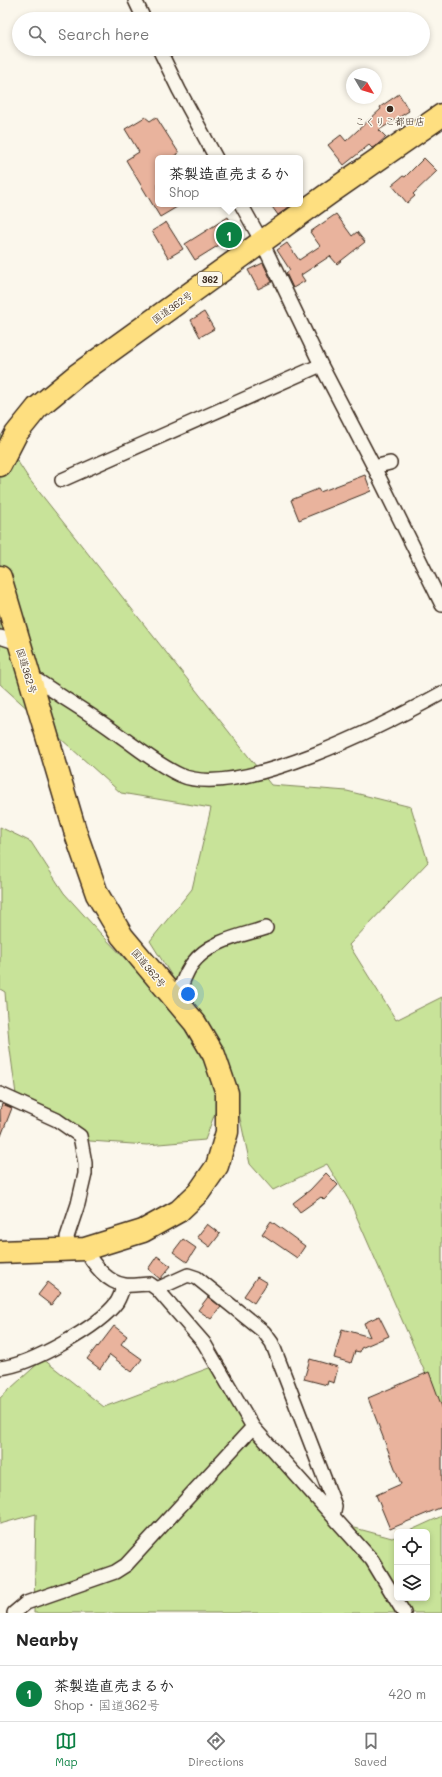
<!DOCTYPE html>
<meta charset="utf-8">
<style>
:root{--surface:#fff;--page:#f6f6f6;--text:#222;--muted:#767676;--line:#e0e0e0;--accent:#0b8043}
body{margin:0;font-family:Mali,"Klee One",sans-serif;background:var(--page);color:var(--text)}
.controls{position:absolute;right:12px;bottom:12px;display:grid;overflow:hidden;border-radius:6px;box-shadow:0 2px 6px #0003}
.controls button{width:36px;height:36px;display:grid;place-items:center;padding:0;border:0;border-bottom:1px solid var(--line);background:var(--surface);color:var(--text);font:20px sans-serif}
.compass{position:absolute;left:346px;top:68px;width:36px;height:36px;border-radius:50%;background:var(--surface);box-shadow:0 2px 6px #0003;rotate:128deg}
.you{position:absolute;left:188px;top:994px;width:14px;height:14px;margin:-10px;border:3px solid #fff;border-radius:50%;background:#1a73e8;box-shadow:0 0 0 6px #1a73e833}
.badge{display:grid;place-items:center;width:26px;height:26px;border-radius:50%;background:var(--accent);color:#fff;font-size:13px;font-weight:700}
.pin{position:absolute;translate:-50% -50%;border:2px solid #fff;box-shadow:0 1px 4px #0006}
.popup{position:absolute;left:155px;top:155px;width:148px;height:52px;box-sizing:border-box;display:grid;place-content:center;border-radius:6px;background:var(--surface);filter:drop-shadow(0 1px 3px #0005);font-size:13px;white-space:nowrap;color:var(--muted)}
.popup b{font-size:15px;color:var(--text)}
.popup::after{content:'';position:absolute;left:50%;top:100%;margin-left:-8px;border:8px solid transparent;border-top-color:var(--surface)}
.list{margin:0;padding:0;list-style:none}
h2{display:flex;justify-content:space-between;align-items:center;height:52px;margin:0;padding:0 16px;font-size:17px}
h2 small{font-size:13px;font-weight:400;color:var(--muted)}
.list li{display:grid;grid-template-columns:26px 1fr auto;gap:12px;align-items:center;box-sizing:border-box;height:56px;padding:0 16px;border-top:1px solid var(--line)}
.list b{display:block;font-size:15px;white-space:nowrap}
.list p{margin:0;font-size:13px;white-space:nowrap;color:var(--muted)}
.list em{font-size:13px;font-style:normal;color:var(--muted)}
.icon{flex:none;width:22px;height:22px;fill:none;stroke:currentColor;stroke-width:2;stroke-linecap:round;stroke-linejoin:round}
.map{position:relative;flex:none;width:442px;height:1613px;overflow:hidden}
.search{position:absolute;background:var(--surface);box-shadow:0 2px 6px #0003;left:12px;right:12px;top:12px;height:44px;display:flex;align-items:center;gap:10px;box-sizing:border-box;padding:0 14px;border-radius:22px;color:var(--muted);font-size:15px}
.sheet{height:108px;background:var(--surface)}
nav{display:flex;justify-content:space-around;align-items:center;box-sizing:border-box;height:56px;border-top:1px solid var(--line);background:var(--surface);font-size:11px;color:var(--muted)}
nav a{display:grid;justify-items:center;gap:2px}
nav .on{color:var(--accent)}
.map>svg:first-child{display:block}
.green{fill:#c8e399;stroke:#82865c}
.building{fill:#e9b39d;stroke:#3b2a1e}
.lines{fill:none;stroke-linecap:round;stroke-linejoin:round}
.street-casing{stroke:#3b2a1e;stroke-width:16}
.highway-casing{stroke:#3b2a1e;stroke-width:25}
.street{stroke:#fbf7ec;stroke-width:13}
.highway{stroke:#fedf80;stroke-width:22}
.poi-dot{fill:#3b2a1e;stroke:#fbf7ec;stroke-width:1.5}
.labels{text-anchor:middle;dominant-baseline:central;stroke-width:3;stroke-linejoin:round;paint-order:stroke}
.shield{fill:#fbf7ec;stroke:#75685c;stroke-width:1}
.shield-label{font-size:9px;font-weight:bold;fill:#3b2a1e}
.poi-label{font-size:10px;fill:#3b2a1e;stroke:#fbf7ec}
.street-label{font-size:10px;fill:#3b2a1e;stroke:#fbf7ec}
</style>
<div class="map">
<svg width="442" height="1613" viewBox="0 0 442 1613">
<rect width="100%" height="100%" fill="#fbf7ec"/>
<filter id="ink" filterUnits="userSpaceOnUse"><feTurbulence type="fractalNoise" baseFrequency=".025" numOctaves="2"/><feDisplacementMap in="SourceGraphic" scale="8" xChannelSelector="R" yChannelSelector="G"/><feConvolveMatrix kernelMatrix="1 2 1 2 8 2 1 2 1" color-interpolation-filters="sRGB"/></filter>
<g filter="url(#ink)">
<path class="green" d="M0 434 29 479 271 785 347 791 411 807 428 862 349 945 396 1020 442 997V1411L351 1204 327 1164 273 1190 250 1164 229 1068 150 941 192 889 211 808 121 793 0 684Z
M0 827 31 842 64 893 102 935 163 998 202 1053 219 1102 205 1140 147 1145 90 1141 17 1102 9 1042 5 992 0 989Z
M43 1359 104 1407 217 1365 249 1431 329 1521 392 1538 397 1536V1598H427V1532H407L442 1516V1613H34L36 1514 0 1524V1398Z"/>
<path class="building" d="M399 94 409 111 379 130 386 137 377 145 372 148 369 145 344 165 328 145 341 135 346 141 381 109 380 107Z
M145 117 150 121 156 117 179 153 171 158H158V204H182L160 217 126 160 139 152 125 129Z
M424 158 437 171 413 194 415 196 407 203 392 185 403 176 405 177Z
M270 204H293L278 215Z
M336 214 352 236 357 232 365 242 337 264 330 256 301 275 305 281 293 288 286 273 290 270 277 250 287 243 299 260 320 246 310 232Z
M228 217 241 241 228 251 224 242 195 260 185 244Z
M166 222 183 249 168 258 152 231Z
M263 263 272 282 258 289 248 270Z
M204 312 214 329 200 337 191 320Z
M365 475 371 491 299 520 291 500 318 489 320 492Z
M2 1104 12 1108 1 1136 0 1110Z
M326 1173 338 1185 324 1200 321 1197 300 1212 293 1203 310 1190Z
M271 1221 305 1246 297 1258 262 1234Z
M207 1224 220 1234 210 1247 197 1237Z
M183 1239 196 1248 187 1262 173 1252Z
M157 1256 171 1266 160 1279 148 1269Z
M257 1277 267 1283 254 1303 244 1296Z
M48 1282 61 1292 51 1305 38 1295Z
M208 1297 221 1307 211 1319 198 1310Z
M379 1316 389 1336 361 1348 360 1352 355 1351 351 1363 334 1358 342 1329 370 1337 364 1323Z
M114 1326 127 1336 121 1344 142 1359 132 1372 110 1355 100 1369 87 1359 97 1346 98 1347Z
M310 1359 338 1367 334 1383 328 1381 327 1385 304 1379Z
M429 1372 442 1407V1507L390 1529 376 1495 401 1484 368 1398Z"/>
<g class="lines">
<defs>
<path id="street" d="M135 0 144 19
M159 49 179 90 216 158
M241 204 262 242 321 365 374 467 442 605
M374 467 390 463
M62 480 321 365
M0 637 18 643
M28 675C41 682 52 690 64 698 83 710 102 722 119 735 139 749 158 765 180 775 238 801 388 723 442 693
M176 1002C180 989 184 975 192 964 209 941 240 936 266 928
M0 1094 57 1120 80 1136 85 1163V1174L78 1204 67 1237 70 1251
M85 1249C93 1264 107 1283 125 1285 133 1286 142 1284 150 1284L157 1289 204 1343 253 1427 372 1560 404 1613
M157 1289 188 1275 197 1278 264 1332 272 1343 335 1506 333 1516
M0 1368C30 1365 99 1327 117 1302 120 1297 122 1291 124 1285
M14 1613 26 1603 115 1572 126 1565 253 1427"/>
<path id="highway" d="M0 465 16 434 37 408 77 375 331 192 442 115
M0 577 76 834 97 894 122 936 195 1023 214 1055 227 1093V1132L217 1166 199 1192 179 1211 143 1231 85 1249 0 1252"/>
</defs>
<use href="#street" class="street-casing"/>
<use href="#highway" class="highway-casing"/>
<use href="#street" class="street"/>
<use href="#highway" class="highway"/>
</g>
</g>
<circle class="poi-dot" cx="390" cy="109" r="4"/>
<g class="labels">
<rect class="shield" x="198" y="272" width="24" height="14" rx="3"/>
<g class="shield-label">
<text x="210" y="279">362</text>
</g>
<g class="poi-label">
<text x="390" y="121">こくりこ都田店</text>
</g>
<g class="street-label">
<text transform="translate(172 307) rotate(-36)">国道362号</text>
<text transform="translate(27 671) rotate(73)">国道362号</text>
<text transform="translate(149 968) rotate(50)">国道362号</text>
</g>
</g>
</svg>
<div class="controls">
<button><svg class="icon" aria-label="locate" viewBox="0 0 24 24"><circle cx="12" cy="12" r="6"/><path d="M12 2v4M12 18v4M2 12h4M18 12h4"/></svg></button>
<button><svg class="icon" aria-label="layers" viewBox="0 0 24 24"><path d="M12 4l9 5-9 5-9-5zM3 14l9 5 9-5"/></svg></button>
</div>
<svg class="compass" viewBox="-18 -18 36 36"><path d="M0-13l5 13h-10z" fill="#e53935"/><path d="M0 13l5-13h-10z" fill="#767676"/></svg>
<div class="you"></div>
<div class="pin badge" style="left:229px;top:235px">1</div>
<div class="popup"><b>茶製造直売まるか</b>Shop</div>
<div class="search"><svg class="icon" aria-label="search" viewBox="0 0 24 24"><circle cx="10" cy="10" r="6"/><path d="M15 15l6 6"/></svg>Search here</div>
</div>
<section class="sheet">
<h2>Nearby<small></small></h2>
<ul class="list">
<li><span class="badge">1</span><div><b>茶製造直売まるか</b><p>Shop · 国道362号</p></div><em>420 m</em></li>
</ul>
</section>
<nav>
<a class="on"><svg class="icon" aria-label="map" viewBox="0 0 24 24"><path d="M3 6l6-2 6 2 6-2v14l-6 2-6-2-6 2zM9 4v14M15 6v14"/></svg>Map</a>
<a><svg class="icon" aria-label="directions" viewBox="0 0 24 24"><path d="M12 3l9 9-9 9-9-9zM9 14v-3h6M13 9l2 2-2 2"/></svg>Directions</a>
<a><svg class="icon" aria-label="saved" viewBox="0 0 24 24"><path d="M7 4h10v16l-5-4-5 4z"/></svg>Saved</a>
</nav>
